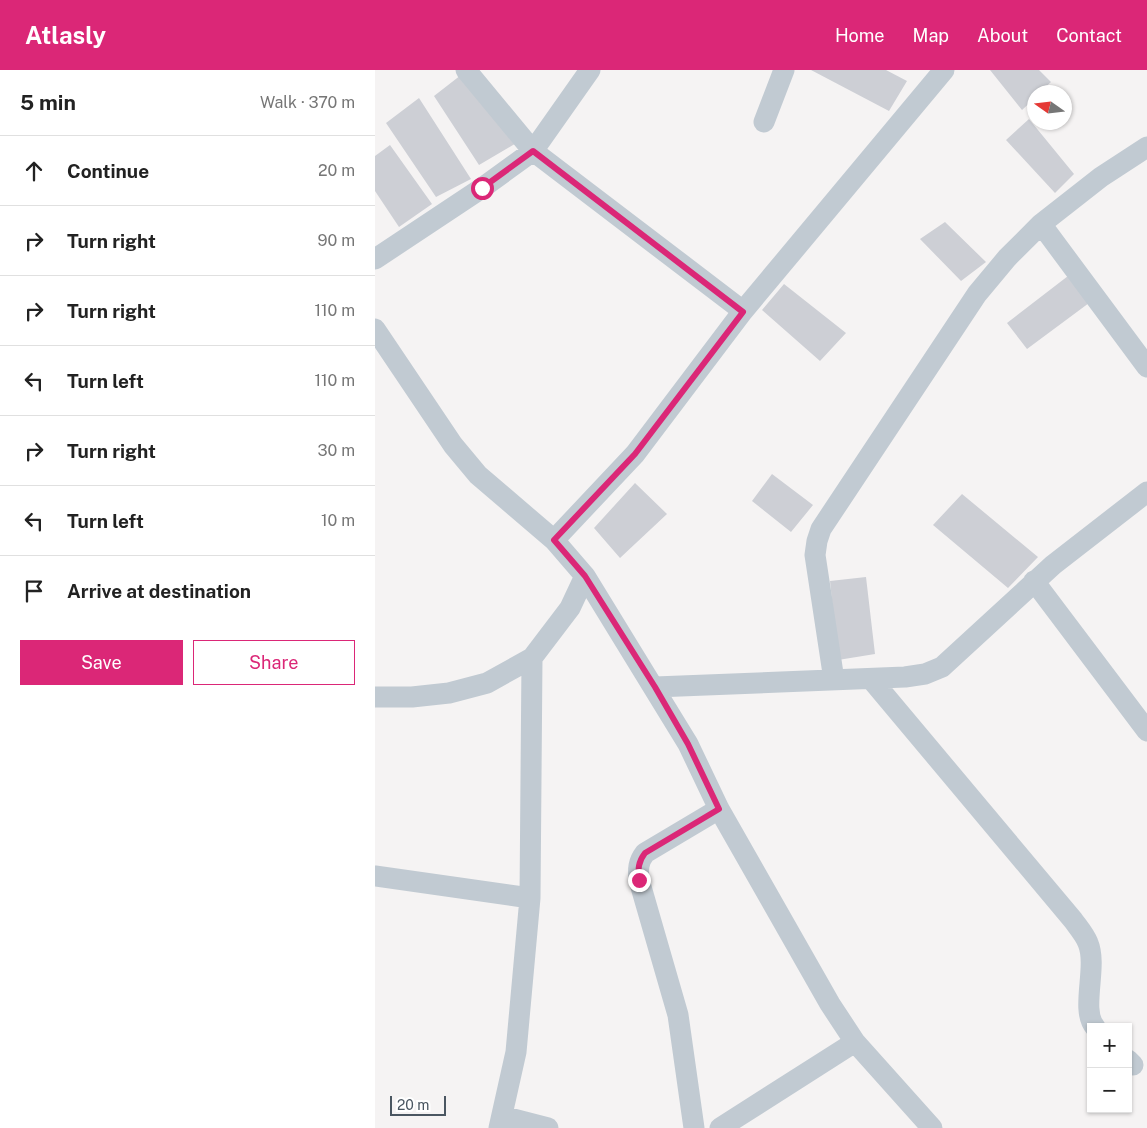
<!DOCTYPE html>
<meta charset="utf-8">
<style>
:root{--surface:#fff;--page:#f6f6f6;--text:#222;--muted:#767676;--line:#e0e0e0;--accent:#db2777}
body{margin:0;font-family:"Public Sans",sans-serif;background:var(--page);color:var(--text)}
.controls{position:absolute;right:15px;bottom:15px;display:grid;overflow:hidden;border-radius:0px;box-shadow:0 1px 4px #0004}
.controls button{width:45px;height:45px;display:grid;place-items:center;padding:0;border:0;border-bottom:1px solid var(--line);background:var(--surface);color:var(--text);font:25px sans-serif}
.compass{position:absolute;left:652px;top:15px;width:45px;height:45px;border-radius:50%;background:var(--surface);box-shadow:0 1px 4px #0004;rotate:284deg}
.scale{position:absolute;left:15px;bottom:12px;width:56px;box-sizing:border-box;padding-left:5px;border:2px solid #4a5661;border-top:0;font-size:14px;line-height:18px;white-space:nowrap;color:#4a5661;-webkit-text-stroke:4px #fff;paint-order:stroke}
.stop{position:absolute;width:15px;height:15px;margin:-11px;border:4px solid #db2777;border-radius:50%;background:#fff}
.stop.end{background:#db2777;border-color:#fff;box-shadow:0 1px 5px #0008}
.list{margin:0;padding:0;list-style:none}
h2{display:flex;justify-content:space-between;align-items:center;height:65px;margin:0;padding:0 20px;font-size:21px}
h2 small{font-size:16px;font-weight:400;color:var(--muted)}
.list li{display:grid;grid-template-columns:32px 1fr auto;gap:15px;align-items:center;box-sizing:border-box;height:70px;padding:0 20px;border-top:1px solid var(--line)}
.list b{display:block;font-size:19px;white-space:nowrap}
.list em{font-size:16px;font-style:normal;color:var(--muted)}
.actions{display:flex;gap:10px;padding:15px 20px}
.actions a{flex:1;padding:11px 0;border:1px solid var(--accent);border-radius:0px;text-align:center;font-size:18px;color:var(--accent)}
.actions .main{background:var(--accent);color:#fff}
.icon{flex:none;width:28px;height:28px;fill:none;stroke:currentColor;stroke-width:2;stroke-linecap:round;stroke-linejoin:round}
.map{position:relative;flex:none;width:772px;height:1058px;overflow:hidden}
header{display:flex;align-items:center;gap:30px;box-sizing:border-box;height:70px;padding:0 25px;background:var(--accent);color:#fff}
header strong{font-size:24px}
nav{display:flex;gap:28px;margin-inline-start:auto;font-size:18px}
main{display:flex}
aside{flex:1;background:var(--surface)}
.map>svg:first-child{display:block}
.building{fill:#cdcfd5}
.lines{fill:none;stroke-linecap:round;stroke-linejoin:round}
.minor{stroke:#c1cad2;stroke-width:21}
.route{stroke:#db2777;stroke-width:6}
</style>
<header>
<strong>Atlasly</strong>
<nav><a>Home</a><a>Map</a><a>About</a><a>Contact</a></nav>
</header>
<main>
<aside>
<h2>5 min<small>Walk · 370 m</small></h2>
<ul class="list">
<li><svg class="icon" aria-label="ahead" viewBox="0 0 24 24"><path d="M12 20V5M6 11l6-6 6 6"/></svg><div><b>Continue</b></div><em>20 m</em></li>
<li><svg class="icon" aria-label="right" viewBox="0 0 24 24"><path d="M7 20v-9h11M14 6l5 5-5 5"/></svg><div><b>Turn right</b></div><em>90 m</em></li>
<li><svg class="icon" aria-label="right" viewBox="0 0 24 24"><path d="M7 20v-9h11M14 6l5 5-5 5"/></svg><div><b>Turn right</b></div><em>110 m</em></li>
<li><svg class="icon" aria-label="left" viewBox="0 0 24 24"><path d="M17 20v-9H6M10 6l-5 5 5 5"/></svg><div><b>Turn left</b></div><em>110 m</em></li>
<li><svg class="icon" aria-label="right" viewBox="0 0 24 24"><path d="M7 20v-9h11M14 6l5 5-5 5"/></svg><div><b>Turn right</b></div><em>30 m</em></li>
<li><svg class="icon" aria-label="left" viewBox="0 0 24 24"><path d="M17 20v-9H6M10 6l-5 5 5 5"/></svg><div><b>Turn left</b></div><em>10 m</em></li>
<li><svg class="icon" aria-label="arrive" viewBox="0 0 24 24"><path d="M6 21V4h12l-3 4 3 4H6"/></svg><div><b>Arrive at destination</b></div></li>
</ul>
<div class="actions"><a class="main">Save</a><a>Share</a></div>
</aside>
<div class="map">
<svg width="772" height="1058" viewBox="0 0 772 1058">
<rect width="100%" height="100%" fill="#f5f3f3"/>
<path class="building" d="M436 0H511L532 11 514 41Z
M615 0H664L676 12 665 22H660V28L647 40Z
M86 5 143 72 104 95 59 26Z
M44 28 96 109 61 127 11 53Z
M654 49 699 104 680 123 631 70Z
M15 75 57 134 24 157 0 121V86Z
M570 152 611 192 586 211 545 169Z
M693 206 714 233 652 279 632 253Z
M409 214 471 263 445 291 387 240Z
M397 404 438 435 416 462 377 431Z
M260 413 292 444 245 488 219 458Z
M587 424 663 487 633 518 558 455Z
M491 507 500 584 463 590 455 511Z"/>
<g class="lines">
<path class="minor" d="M91 0 158 81 368 241
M389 52 409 0
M666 154 772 297
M0 189 107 118 158 81 215 0
M0 259 78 375 103 405 179 470 210 506 313 674 344 739 455 934 480 972 557 1058
M179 470 260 384 368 241 569 0
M659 511 772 661
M496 609 698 850C703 857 710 865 713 873 723 897 705 940 720 957
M459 610 440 485 442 471 446 459 602 224 632 188 666 154 726 107 772 77
M280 617 530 607 550 604 567 597 678 495 772 422
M0 627H37L74 623 112 613 157 588 195 538 210 506
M0 806 155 828
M753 990 758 995
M127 1046 173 1058
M124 1058 141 982 155 828 157 588
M319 1058 303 945 264 810C263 799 263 792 270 783L344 739
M345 1058 480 972"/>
</g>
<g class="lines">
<path class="route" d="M107 118 158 81 368 242 260 384 179 470 210 506 280 617 313 674 344 739 270 783C263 792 263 799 264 810"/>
</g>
</svg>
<div class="controls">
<button>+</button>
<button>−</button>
</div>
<svg class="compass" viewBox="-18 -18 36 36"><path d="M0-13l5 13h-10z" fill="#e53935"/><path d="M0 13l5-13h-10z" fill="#767676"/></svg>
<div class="scale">20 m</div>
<div class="stop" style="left:107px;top:118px"></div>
<div class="stop end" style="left:264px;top:810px"></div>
</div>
</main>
